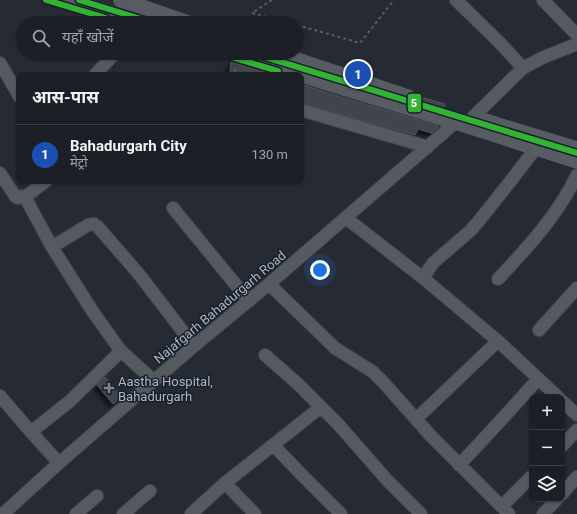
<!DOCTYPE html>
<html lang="hi">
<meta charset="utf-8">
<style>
:root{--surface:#1c2026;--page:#25282e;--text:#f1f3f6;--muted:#a0a3a7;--line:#3a3e43;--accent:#7e8591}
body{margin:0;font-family:Roboto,"Noto Sans Devanagari",sans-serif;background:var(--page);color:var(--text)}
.controls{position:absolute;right:12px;bottom:12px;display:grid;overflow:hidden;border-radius:8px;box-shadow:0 1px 3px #0004}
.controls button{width:36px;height:36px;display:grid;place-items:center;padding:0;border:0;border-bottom:1px solid var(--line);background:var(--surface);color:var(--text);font:20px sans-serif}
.you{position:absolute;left:320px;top:270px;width:14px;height:14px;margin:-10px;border:3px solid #fff;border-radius:50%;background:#1a73e8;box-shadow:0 0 0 6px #1a73e833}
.badge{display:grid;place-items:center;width:26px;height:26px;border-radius:50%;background:var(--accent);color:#fff;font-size:13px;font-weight:700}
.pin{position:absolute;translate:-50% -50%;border:2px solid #fff;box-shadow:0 1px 4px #0006}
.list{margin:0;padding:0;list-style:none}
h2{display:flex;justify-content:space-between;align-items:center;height:52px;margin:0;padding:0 16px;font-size:17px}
h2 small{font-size:13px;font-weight:400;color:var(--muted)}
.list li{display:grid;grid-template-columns:26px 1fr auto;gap:12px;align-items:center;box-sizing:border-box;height:60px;padding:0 16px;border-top:1px solid var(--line)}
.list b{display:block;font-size:15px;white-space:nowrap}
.list p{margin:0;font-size:13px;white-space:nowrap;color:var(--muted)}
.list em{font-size:13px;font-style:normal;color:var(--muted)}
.icon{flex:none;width:22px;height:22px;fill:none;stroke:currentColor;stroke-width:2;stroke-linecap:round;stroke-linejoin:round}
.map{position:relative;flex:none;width:577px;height:514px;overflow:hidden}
.search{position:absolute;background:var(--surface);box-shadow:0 1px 3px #0004;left:16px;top:16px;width:288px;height:44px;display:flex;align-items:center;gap:10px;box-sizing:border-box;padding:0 14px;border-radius:22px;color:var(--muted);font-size:15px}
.panel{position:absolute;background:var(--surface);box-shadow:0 1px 3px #0004;left:16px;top:72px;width:288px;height:112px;border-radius:8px}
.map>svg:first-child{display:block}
.building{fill:#40444b;stroke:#4d525a;filter:url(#shadow)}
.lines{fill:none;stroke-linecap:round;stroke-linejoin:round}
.minor-casing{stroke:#43464c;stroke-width:14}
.major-casing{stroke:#42474f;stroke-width:16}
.path{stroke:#585d63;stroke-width:2;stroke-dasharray:3 3;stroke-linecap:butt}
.minor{stroke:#555960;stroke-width:12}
.major{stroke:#575b62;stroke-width:15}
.metro-1-casing{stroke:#19202c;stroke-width:9}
.metro-1{stroke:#33b333;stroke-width:6}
.poi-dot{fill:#7e8591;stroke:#19202c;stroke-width:1.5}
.labels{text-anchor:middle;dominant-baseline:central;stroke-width:3;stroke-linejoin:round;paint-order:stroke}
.street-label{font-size:13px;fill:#aeb6c4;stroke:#19202c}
.poi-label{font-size:13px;fill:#aeb6c4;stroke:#19202c;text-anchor:start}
.line-badge{stroke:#19202c;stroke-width:1.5}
.badge-label{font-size:11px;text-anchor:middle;font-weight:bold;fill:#fff}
</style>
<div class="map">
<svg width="577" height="514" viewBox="0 0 577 514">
<defs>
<filter id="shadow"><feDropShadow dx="-3.5" dy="3.5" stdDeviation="2" flood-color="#0009"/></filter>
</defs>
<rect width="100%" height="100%" fill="#262a32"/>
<path class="building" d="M231 62 260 71 261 75H239L230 72Z
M301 84 328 93 439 126 432 133 418 129 415 135 301 103Z
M417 96 445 104 444 109 416 100Z
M105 377 122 396 113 404 97 385Z"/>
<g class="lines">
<defs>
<path id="minor" d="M456 0 499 42 523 68
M543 0 577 35
M0 63 19 96
M265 63 269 75
M95 75 115 53
M301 110 428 147
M473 117 523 68 544 57 577 44
M536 148 513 178 478 222 470 231 433 263 423 278 498 341 558 397
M0 173 15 196 18 198 22 196 25 197 52 247 93 312 121 351 154 381
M25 197 46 181
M173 208 249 301
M346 218 423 278
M52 247 88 225 94 224 98 227 138 273 194 346
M498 279C528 247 558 215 577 175
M269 284 335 348 373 372 383 382 431 436 509 514
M539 330 577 288
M265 355 298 384 338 424 387 480 421 514
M0 396 31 432 59 463
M562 401 577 415
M416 419 498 341
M31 432 70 401 121 351
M273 445 302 475 341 514
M562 446 577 430
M459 465C486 437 512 408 538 379
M225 483 255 514
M562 494 577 477
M502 506 532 476
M3 514 59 463 194 346 269 284 456 122
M76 514 97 496
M123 514 150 491
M191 514 225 483 321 407
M543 514 557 499"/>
<path id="major" d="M68 0 143 23
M121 0 188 23
M233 53 331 84 456 122 577 161
M276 53 408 97
M484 121 577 149"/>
</defs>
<use href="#minor" class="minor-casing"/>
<use href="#major" class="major-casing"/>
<path class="path" d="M272 0 252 13 289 23
M297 25 360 43 394 0
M229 75 239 67"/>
<use href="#minor" class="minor"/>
<use href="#major" class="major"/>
<defs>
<path id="metro-1" d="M46 0 106 18
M79 0 154 23
M218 53 278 71
M252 53 577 153"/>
</defs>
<use href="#metro-1" class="metro-1-casing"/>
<use href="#metro-1" class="metro-1"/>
</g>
<path class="poi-dot" d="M107 382h4v4h4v4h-4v4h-4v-4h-4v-4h4z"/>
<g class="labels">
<g class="street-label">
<text transform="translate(220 307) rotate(-40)">Najafgarh Bahadurgarh Road</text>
</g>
<g class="poi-label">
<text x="118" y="381">Aastha Hospital,<tspan x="118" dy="15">Bahadurgarh</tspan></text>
</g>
</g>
<rect class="line-badge" x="407" y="93" width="15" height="20" rx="4" fill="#33b333"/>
<g class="badge-label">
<text x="414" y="107">5</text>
</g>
</svg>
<div class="controls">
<button>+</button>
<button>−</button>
<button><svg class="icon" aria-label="layers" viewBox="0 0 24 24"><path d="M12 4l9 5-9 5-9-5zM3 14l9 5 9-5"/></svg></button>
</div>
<div class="you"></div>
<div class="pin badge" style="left:358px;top:74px;background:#1a4fb4">1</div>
<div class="search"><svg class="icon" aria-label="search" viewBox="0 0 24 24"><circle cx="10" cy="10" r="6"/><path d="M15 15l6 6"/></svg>यहाँ खोजें</div>
<section class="panel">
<h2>आस-पास<small></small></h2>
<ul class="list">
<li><span class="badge" style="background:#1a4fb4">1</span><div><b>Bahadurgarh City</b><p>मेट्रो</p></div><em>130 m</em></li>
</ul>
</section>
</div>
